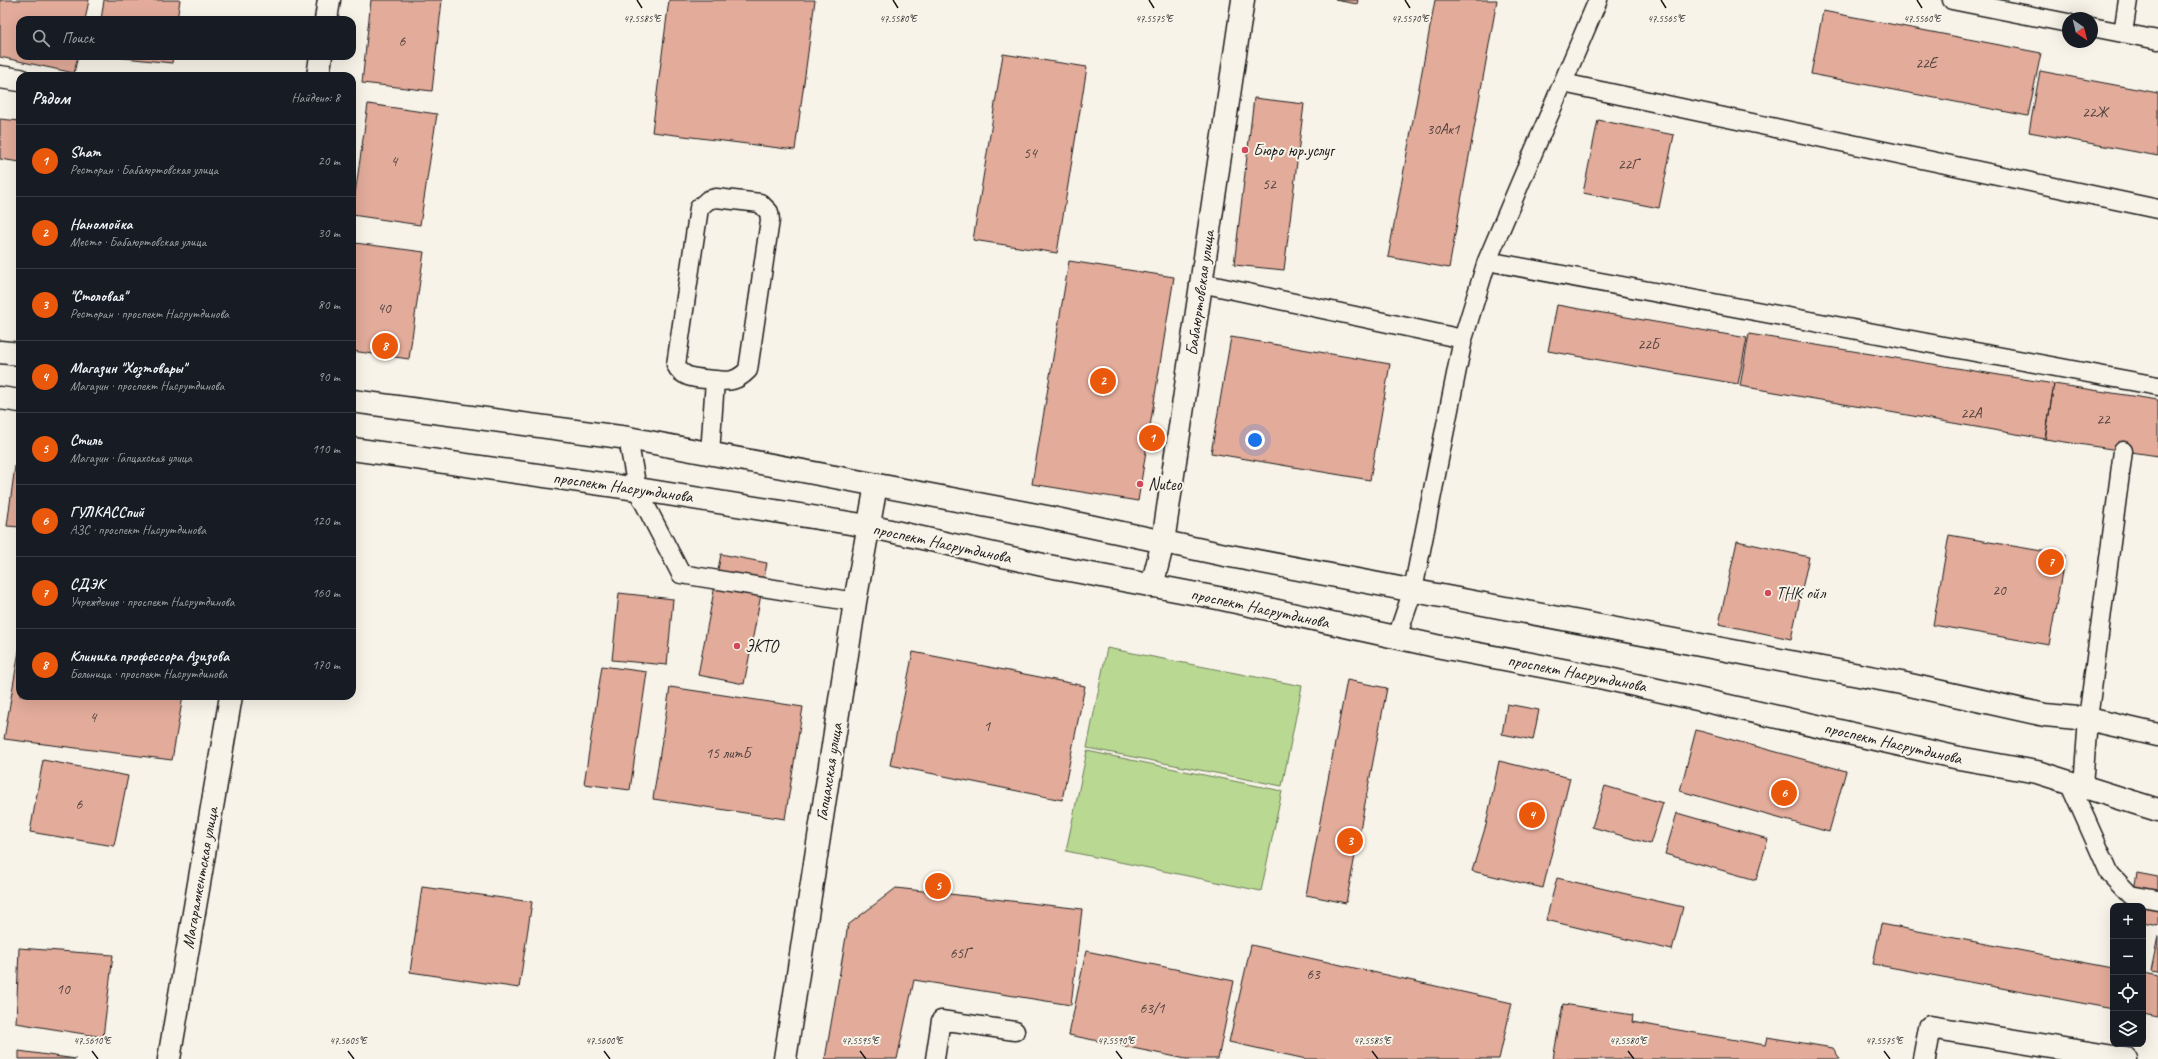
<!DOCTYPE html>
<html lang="ru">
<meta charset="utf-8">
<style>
:root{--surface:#171b24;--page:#242831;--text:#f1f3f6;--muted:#9ea1a6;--line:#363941;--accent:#ea580c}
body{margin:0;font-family:Caveat,sans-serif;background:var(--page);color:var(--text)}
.controls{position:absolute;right:12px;bottom:12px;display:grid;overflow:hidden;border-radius:8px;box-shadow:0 4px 16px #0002}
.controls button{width:36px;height:36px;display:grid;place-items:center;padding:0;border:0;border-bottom:1px solid var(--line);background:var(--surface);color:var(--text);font:20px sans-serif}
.compass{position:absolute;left:2062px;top:12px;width:36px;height:36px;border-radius:50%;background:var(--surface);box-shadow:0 4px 16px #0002;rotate:145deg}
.you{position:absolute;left:1255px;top:440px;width:14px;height:14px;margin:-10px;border:3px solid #fff;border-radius:50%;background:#1a73e8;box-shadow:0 0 0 6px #1a73e833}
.badge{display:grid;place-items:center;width:26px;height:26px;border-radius:50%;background:var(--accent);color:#fff;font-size:13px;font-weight:700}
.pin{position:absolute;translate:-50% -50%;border:2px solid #fff;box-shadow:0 1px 4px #0006}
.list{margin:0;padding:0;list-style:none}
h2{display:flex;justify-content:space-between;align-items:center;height:52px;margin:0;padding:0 16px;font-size:17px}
h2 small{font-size:13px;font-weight:400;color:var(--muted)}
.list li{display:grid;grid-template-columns:26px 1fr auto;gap:12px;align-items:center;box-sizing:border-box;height:72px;padding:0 16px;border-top:1px solid var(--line)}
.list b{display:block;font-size:15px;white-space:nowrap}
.list p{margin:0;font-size:13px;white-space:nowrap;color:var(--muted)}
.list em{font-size:13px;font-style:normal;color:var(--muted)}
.icon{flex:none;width:22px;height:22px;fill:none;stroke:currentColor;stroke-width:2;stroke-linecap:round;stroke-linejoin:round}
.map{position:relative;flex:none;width:2158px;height:1059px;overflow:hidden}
.search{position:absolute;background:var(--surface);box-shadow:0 4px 16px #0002;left:16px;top:16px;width:340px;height:44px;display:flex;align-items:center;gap:10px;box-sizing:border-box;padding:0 14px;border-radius:12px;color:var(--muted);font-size:15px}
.panel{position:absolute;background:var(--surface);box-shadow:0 4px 16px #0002;left:16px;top:72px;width:340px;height:628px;border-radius:12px}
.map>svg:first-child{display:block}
.green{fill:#b9d992;stroke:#6a7a57}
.building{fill:#e2ab9a;stroke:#1c1c1c}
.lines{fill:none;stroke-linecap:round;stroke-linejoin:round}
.lane-casing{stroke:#1c1c1c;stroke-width:21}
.street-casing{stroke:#1c1c1c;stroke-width:25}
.secondary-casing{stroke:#1c1c1c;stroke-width:25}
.lane{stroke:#f7f3e8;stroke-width:18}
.street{stroke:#f7f3e8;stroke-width:22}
.secondary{stroke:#f7f3e8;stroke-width:22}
.ticks{fill:none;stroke:#1c1c1c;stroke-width:1.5}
.poi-dot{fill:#d1495b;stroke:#f7f3e8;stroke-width:1.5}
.labels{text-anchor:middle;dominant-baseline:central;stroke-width:4;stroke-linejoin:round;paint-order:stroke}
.number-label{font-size:15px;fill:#4e403c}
.poi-label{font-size:17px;fill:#1c1c1c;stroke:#f7f3e8;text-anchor:start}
.street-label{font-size:17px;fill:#1c1c1c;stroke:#f7f3e8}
.ticks-label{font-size:10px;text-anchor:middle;fill:#1c1c1c;stroke:#f7f3e8;stroke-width:4;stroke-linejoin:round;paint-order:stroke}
</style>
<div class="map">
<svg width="2158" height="1059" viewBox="0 0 2158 1059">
<rect width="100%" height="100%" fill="#f7f3e8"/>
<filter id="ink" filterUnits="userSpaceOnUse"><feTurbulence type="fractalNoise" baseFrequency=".025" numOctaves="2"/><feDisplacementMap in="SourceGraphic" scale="8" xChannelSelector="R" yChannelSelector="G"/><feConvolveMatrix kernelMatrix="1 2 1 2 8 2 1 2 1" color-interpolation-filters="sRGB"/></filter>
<g filter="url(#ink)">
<path class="green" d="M1107 648 1302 686 1282 786 1087 748Z
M1087 751 1282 791 1261 891 1066 851Z"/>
<path class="building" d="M0 0H89L85 20H20V56H78L74 73 0 57Z
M104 0H180L177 20H101Z
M371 0H442L432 91 362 83Z
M669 0H815L795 150 652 132Z
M1335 0H1358L1357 4Z
M1435 0H1497L1449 268 1388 257Z
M1823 11 2041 53 2028 116 1811 74Z
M1003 54 1087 67 1057 253 973 240Z
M106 56H173L172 63Z
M2040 71 2158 93V156L2029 132Z
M1254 98 1304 104 1284 270 1234 265Z
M368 104 437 114 420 225 352 215Z
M0 119 20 121V162L0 159Z
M1598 120 1674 135 1659 208 1583 193Z
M355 243 424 252 409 359 352 351V265Z
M1069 261 1174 277 1138 501 1032 484Z
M1557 305 1747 338 1738 384 1548 351Z
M1749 334 2054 384 2045 439 1740 386Z
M1231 337 1390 364 1370 480 1211 453Z
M2054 384 2158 400V456L2045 439Z
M15 466 20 467V527L7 526Z
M1949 535 2065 555 2049 645 1933 625Z
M1737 541 1809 557 1791 639 1719 624Z
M721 554 767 563 744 684 698 675Z
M619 593 673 599 667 665 612 660Z
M20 645V696H183L172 760 4 739Z
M913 652 1085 686 1062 800 890 765Z
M602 666 647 672 630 790 584 784Z
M1347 680 1387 688 1346 903 1306 895Z
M670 687 803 707 785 819 653 799Z
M1507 704 1539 710 1533 740 1502 734Z
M1696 730 1846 771 1829 832 1680 791Z
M43 760 128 776 114 846 30 832Z
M1499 761 1570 778 1543 888 1472 871 1486 825Z
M1605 786 1663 803 1650 844 1592 827Z
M1677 813 1768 839 1756 880 1665 854Z
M2137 873 2158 877V925L2143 922V906H2131Z
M1557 878 1683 907 1672 950 1546 920Z
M422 887 532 902 519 988 410 972Z
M896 888 1082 909 1071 1005 914 980 897 1059H825L848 925Z
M1881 924 2113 968V1009L1873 964Z
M2158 936V972L2151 971Z
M1251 945 1512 1003 1499 1059H1306L1229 1042Z
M19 948 113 955 103 1037 16 1023Z
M1086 951 1234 981 1218 1059H1186L1069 1035Z
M2143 973 2158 976V1017L2143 1014Z
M1563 1004 1633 1015 1632 1022 1765 1045 1767 1037 1833 1048 1840 1059H1553Z
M19 1051 76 1059H19Z"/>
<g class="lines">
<defs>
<path id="lane" d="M1952 0 2068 23
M2092 27 2158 40
M2123 33 2128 0
M1563 83 2158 209
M1487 261 2158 386
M1201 283 1463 339
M628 438 637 489 681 574 855 602
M710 454 715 380C730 382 737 381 748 370L770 220 769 212 760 203 716 198 708 200 699 208 676 365C683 380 700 378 715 380
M1397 637 1413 590 1463 339 1487 261 1598 0
M2070 784 2110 874 2130 895 2158 900
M2083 786 2088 719 2123 451
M935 1059 941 1020 1015 1031"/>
<path id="street" d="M326 20 329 0
M318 76 321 56
M0 77 20 80
M1152 586 1163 542 1243 0
M169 1059 231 696
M785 1059 855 602 876 485
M1924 1059 1930 1027 2126 1059"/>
<path id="secondary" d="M0 352 20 354
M0 398 20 401
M352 401 628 438 1047 517 1225 555 1901 683 2045 715 2088 719 2158 735
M352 449 637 489 868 526 1043 565 1218 598 1436 646 1604 678 1959 758 2037 772 2158 810"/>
</defs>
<use href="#lane" class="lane-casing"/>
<use href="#street" class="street-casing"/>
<use href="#secondary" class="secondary-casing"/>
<use href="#lane" class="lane"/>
<use href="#street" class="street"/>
<use href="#secondary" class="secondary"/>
</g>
</g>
<path class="ticks" d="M637 0 642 8M893 0 898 8M1149 0 1154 8M1405 0 1410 8M1661 0 1666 8M1917 0 1922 8M92 1051 98 1059M348 1051 354 1059M604 1051 610 1059M860 1051 866 1059M1116 1051 1122 1059M1372 1051 1378 1059M1628 1051 1634 1059M1884 1051 1890 1059"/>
<g class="poi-dot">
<circle cx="1245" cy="150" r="4"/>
<circle cx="1140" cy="484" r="4"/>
<circle cx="1768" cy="593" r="4"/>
<circle cx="737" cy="646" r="4"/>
</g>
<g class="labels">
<g class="number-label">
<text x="402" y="41">6</text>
<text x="1926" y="63">22Е</text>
<text x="2095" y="112">22Ж</text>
<text x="1443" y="129">30Ак1</text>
<text x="1030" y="153">54</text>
<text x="394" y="161">4</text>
<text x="1628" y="164">22Г</text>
<text x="1269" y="184">52</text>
<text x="384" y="308">40</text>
<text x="1648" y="344">22Б</text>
<text x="1971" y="413">22А</text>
<text x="2103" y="419">22</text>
<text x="1999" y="590">20</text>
<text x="93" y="717">4</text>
<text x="987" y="726">1</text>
<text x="728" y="753">15 литБ</text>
<text x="79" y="804">6</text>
<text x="960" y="953">65Г</text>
<text x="1313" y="974">63</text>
<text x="63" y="989">10</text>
<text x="1152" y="1008">63/1</text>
</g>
<g class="poi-label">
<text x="1253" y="150">Бюро юр.услуг</text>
<text x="1148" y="484">Nuteo</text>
<text x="1776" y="593">ТНК ойл</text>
<text x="745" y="646">ЭКТО</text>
</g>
<g class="street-label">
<text transform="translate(1200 293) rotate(-82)">Бабаюртовская улица</text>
<text transform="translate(623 487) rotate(8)">проспект Насрутдинова</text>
<text transform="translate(942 543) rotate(12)">проспект Насрутдинова</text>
<text transform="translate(1260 608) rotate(12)">проспект Насрутдинова</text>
<text transform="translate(1577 673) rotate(11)">проспект Насрутдинова</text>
<text transform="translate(1893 743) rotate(13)">проспект Насрутдинова</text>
<text transform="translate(829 772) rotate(-81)">Гапцахская улица</text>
<text transform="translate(200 878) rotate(-80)">Магарамкентская улица</text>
</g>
</g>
<g class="ticks-label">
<text x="642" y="22">47.5585°E</text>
<text x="898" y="22">47.5580°E</text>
<text x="1154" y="22">47.5575°E</text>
<text x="1410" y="22">47.5570°E</text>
<text x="1922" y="22">47.5560°E</text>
<text x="1666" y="22">47.5565°E</text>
<text x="92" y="1044">47.5610°E</text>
<text x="348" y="1044">47.5605°E</text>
<text x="604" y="1044">47.5600°E</text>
<text x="860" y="1044">47.5595°E</text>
<text x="1116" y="1044">47.5590°E</text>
<text x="1372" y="1044">47.5585°E</text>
<text x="1628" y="1044">47.5580°E</text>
<text x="1884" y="1044">47.5575°E</text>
</g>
</svg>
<div class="controls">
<button>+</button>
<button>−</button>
<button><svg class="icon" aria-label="locate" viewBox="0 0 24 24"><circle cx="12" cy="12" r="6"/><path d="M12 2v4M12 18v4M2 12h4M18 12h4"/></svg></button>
<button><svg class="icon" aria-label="layers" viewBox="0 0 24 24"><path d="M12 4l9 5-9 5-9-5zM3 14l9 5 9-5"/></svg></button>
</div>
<svg class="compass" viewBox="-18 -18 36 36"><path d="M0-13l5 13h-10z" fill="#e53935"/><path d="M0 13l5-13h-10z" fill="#9ea1a6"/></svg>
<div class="you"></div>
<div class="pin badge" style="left:1152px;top:438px">1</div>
<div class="pin badge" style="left:1103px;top:381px">2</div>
<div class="pin badge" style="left:1350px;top:841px">3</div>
<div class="pin badge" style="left:1532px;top:815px">4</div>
<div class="pin badge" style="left:938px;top:886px">5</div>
<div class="pin badge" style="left:1784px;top:793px">6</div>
<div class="pin badge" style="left:2051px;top:562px">7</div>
<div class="pin badge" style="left:385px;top:346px">8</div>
<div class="search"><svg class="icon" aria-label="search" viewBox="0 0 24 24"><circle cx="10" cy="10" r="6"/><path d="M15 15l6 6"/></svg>Поиск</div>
<section class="panel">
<h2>Рядом<small>Найдено: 8</small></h2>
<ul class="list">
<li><span class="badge">1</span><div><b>Sham</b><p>Ресторан · Бабаюртовская улица</p></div><em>20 m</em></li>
<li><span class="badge">2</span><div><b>Наномойка</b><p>Место · Бабаюртовская улица</p></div><em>30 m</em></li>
<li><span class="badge">3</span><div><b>&quot;Столовая&quot;</b><p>Ресторан · проспект Насрутдинова</p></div><em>80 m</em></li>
<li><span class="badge">4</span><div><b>Магазин &quot;Хозтовары&quot;</b><p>Магазин · проспект Насрутдинова</p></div><em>90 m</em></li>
<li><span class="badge">5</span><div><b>Стиль</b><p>Магазин · Гапцахская улица</p></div><em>110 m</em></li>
<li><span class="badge">6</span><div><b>ГУЛКАССпий</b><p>АЗС · проспект Насрутдинова</p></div><em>120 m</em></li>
<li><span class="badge">7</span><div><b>СДЭК</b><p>Учреждение · проспект Насрутдинова</p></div><em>160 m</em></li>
<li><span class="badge">8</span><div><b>Клиника профессора Азизова</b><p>Больница · проспект Насрутдинова</p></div><em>170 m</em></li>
</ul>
</section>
</div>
